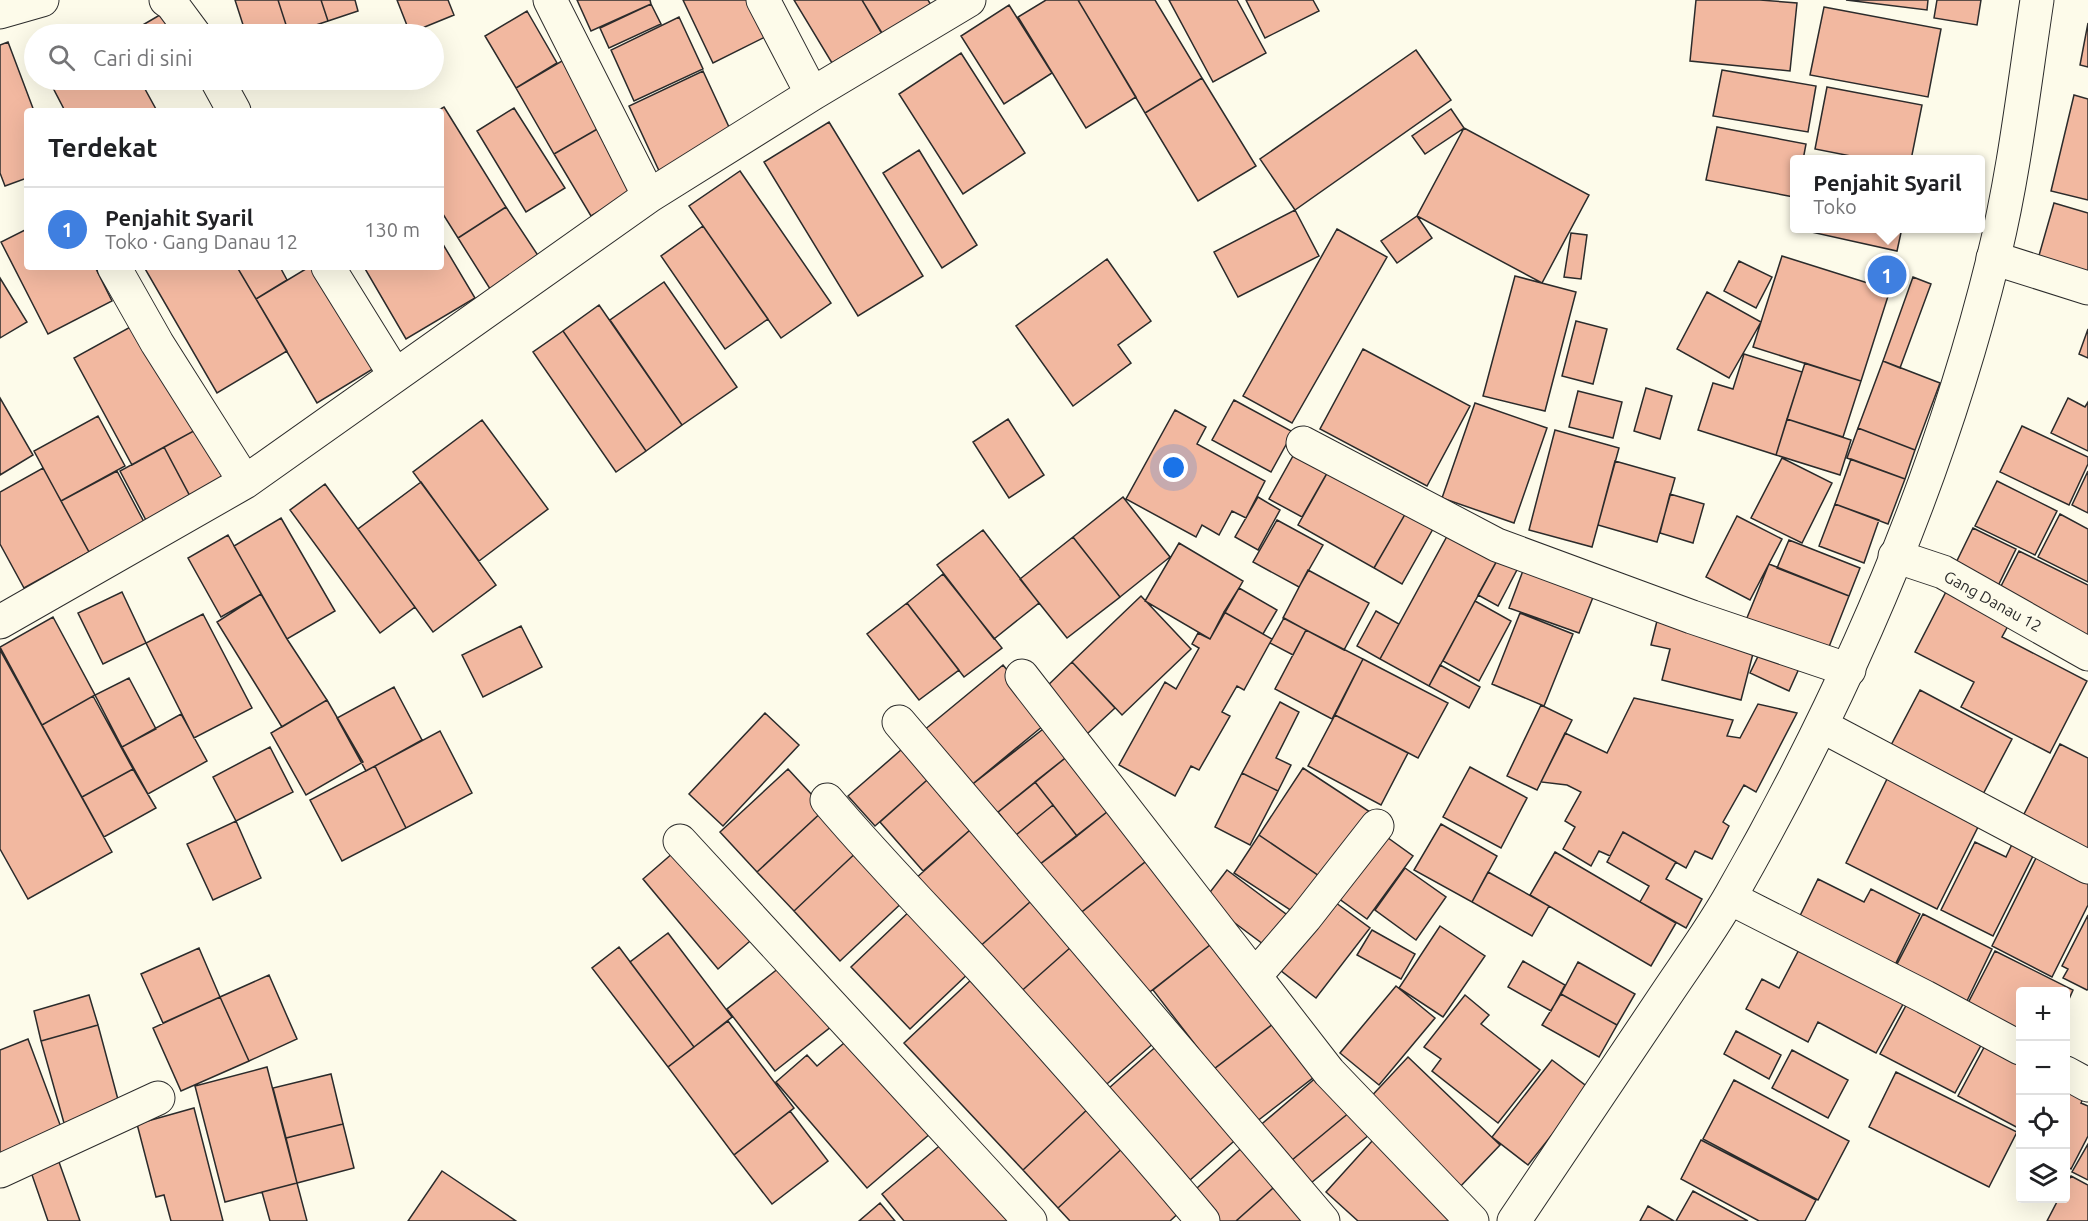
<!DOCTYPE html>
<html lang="id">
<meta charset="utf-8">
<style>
:root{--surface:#fff;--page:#f2f2f2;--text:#202124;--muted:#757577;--line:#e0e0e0;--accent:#b45309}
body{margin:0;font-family:Ubuntu,sans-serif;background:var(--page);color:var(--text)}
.controls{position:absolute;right:18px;bottom:18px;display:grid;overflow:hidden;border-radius:6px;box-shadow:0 6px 24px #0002}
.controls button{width:54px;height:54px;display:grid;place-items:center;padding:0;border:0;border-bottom:2px solid var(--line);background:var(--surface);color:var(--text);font:30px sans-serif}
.you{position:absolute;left:1174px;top:468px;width:21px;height:21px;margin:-15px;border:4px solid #fff;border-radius:50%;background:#1a73e8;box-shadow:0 0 0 9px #1a73e833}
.badge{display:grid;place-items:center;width:39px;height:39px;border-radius:50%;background:var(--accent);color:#fff;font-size:20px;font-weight:700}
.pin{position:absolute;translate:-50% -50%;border:3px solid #fff;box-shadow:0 2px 6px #0006}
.popup{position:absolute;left:1790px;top:155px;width:195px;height:78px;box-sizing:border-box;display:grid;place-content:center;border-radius:6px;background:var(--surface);filter:drop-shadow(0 2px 4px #0005);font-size:20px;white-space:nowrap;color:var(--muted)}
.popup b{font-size:22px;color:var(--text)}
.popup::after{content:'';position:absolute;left:50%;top:100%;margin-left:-12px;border:12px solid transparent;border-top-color:var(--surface)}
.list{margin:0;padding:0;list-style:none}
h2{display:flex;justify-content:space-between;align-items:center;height:78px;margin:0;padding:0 24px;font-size:26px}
h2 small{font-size:20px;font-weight:400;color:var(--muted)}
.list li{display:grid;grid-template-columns:39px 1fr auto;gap:18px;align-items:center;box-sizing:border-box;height:84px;padding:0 24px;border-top:2px solid var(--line)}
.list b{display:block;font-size:22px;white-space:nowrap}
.list p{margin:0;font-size:20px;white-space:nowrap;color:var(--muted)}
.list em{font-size:20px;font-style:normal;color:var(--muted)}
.icon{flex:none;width:33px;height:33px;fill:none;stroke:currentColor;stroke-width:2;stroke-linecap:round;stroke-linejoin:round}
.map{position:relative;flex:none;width:2088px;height:1221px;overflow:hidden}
.search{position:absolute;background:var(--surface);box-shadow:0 6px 24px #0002;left:24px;top:24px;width:420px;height:66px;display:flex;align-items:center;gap:15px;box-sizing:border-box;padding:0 21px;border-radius:33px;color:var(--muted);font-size:22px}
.panel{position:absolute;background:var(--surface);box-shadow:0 6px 24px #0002;left:24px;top:108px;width:420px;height:162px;border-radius:6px}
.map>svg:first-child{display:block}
.building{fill:#f2b8a0;stroke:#2b2b2b;stroke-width:1.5}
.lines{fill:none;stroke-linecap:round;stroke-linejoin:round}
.minor-casing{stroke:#2b2b2b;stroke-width:35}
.tertiary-casing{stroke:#2b2b2b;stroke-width:35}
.minor{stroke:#fdfbea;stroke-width:33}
.tertiary{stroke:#fdfbea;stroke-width:33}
.labels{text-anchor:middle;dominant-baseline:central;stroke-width:4.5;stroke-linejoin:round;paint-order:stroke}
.street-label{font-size:16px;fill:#2b2b2b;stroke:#fdfbea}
</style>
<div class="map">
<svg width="2088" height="1221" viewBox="0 0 2088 1221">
<rect width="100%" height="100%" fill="#fdfbea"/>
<path class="building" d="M235 0H278L289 34H246Z
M278 0H321L328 21 289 34Z
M321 0H355L358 11 328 21Z
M397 0H448L454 15 410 33Z
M577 0H650L651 4 591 31Z
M683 0H755L771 34 713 63Z
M794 0H862L882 33 832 63Z
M862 0H928L931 5 882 34Z
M1046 0H1078L1136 97 1086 128 1018 17Z
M1078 0H1155L1202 78 1145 113Z
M1169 0H1237L1266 53 1213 82Z
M1246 0H1313L1319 11 1265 38Z
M1696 0H1760L1797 3 1790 71 1690 61Z
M1846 0H1928L1927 10Z
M1937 0H1981L1977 25 1934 18Z
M651 4 661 24 609 48 600 28Z
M1009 5 1052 73 1004 104 961 36Z
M1824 7 1941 29 1928 97 1810 75Z
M170 9 185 34H130L129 33Z
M527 11 557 63 516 88 485 36Z
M679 17 703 69 634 101 611 50Z
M2088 23V67L2080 65Z
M8 42 34 111H27V178L5 186 0 173V45Z
M1416 50 1451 100 1295 210 1260 159Z
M961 53 1025 153 963 194 899 94Z
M567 58 606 124 554 154 516 88Z
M1722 70 1816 86 1808 132 1713 116Z
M703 71 735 140 661 175 629 106Z
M1202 78 1256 166 1198 201 1145 113Z
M60 80H140L157 111H65L51 84Z
M1827 87 1922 105 1911 160H1871L1815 149Z
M2074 95 2088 99V200L2051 191Z
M444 107 506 207 458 238 441 211V111H437Z
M514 108 565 188 526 212 477 131Z
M1451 109 1464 128 1425 154 1412 136Z
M829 122 923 276 858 316 764 162Z
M606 124 642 186 591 216 554 154Z
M1717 127 1806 144 1803 160H1794V197L1706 180Z
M1464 128 1589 195 1542 283 1417 216Z
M919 150 977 245 942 268 883 173Z
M740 171 831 303 781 338 689 206Z
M2054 203 2088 213V273L2038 259Z
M506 207 541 260 492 292 458 238Z
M1295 210 1319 256 1238 297 1214 252Z
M1417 216 1432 238 1397 263 1381 241Z
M703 226 768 319 725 349 661 256Z
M1802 228H1902L1897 251 1802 230Z
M27 229V267H95L112 301 48 334 1 242Z
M1337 229 1387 257 1292 423 1243 396Z
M1571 233 1587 235 1581 279 1564 277Z
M441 241 475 298 406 339 364 267H441Z
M1782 256 1890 290 1861 381 1753 347Z
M1107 259 1151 321 1118 345 1131 363 1073 406 1016 326Z
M1739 261 1772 277 1756 308 1724 291Z
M144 267H237L287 351 217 393Z
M237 267H280L287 280 256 299Z
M309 267H325L381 364 317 403 256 299Z
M1515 276 1576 292 1545 411 1483 396Z
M1913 277 1931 284 1900 368 1883 361Z
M0 278 27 322 0 338Z
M664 282 737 387 682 425 610 320Z
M1707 292 1761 322 1729 378 1677 349Z
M599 305 682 425 646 451 563 331Z
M143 320 201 427 132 465 74 358Z
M1576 321 1607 329 1593 384 1562 376Z
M2088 329V358L2079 354Z
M563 331 646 451 616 472 533 352Z
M1363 349 1470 406 1427 486 1320 429Z
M1744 354 1802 372 1776 455 1698 430 1713 383 1733 389Z
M1883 361 1940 383 1915 450 1858 428Z
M1805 363 1861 381 1843 437 1787 419Z
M1646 388 1672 396 1660 439 1634 431Z
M1578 391 1622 402 1613 438 1569 427Z
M0 398 33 455 0 475Z
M2068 398 2085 407 2088 402V451L2051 433Z
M1234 400 1293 432 1271 472 1212 440Z
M1475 403 1547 428 1514 523 1442 498Z
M1175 410 1206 427 1197 444 1265 481 1246 518 1232 511 1219 535 1202 525 1196 537 1126 499Z
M98 416 125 466 61 501 34 451Z
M1008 419 1044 475 1009 498 973 442Z
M1787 419 1851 440 1840 475 1776 455Z
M482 420 548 509 479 561 413 472Z
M2022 426 2088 457V464L2069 505 2000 472Z
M201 427 229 480 192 500 164 447Z
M1858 428 1915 450 1905 479 1847 458Z
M1555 430 1619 448 1592 547 1529 530Z
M164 447 192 500 148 524 120 471Z
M1298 447 1331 466 1302 517 1269 499Z
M1782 458 1832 483 1802 543 1751 518Z
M1851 459 1905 479 1888 524 1835 504Z
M1334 461 1411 504 1374 568 1298 525Z
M1615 461 1675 478 1657 542 1598 525Z
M43 468 89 552 24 588 0 544V492Z
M117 471 144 522 89 552 61 501Z
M2088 471V513L2072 505Z
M1997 481 2057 511 2035 555 1975 526Z
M421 482 496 585 433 632 358 529Z
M325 484 415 607 380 633 290 510Z
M1670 494 1704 504 1693 543 1660 533Z
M1123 497 1170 557 1120 597 1073 537Z
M1258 497 1280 510 1258 550 1235 537Z
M1411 504 1438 520 1402 584 1374 568Z
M1835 504 1879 520 1864 563 1819 546Z
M2060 514 2088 529V582L2038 557Z
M1737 516 1782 539 1750 600 1706 577Z
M281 518 335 611 287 639 234 546Z
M1277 520 1323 545 1299 587 1253 562Z
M1973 528 2016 549 1994 594 1951 573Z
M1451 529 1500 555 1429 686 1380 659Z
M983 530 1039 603 994 639 937 565Z
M228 535 261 594 221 617 188 558Z
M1073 537 1120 597 1067 638 1020 579Z
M1789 540 1860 568 1849 596 1777 568Z
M1179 543 1243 581 1210 639 1145 601Z
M2019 551 2088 585V639L1997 594Z
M1500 555 1519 566 1498 606 1478 595Z
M1527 560 1597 587 1579 633 1509 608Z
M1769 564 1849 596 1825 657 1744 625Z
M1308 570 1369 603 1344 650 1283 618Z
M943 574 1002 648 964 677 907 603Z
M1951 582 2014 615 2002 637 2087 681 2050 753 1961 707 1974 682 1915 652Z
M1239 588 1277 610 1263 634 1224 612Z
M122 592 146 643 103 664 78 613Z
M261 594 287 639 327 700 282 727 217 622Z
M1141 596 1191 649 1122 715 1072 662Z
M1475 601 1511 621 1479 681 1443 661Z
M907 603 959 670 919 700 867 634Z
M1376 611 1399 624 1380 659 1357 646Z
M1224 612 1272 639 1244 690 1237 686 1222 712 1230 716 1199 770 1191 766 1175 796 1119 765 1165 682 1176 689 1199 648 1192 644 1198 633 1210 639Z
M1520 613 1573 634 1544 706 1492 684Z
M203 614 252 708 194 738 146 643Z
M53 617 95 695 42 725 0 647Z
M1658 617 1756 642 1741 700 1662 680 1670 649 1651 645Z
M1284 618 1306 630 1293 655 1270 643Z
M521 626 542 667 483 697 462 655Z
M1306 630 1363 659 1332 719 1275 689Z
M1763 646 1801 664 1789 691 1750 673Z
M0 650 112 852 28 899 0 849Z
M1363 659 1448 703 1418 758 1335 715Z
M1072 662 1115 708 1087 734 1044 689Z
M1003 665 1049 721 969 787 923 731Z
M1440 665 1480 687 1469 708 1429 686Z
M129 678 156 729 122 747 95 695Z
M394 687 422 740 366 771 337 718Z
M1920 690 2012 739 1981 798 1889 749Z
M93 696 133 769 82 797 42 725Z
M1634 698 1733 720 1727 736 1740 738 1758 704 1797 713 1756 792 1744 785 1723 822 1729 826 1712 859 1695 851 1686 868 1623 832 1610 856 1599 851 1591 866 1563 849 1575 827 1565 821 1581 792 1567 785 1541 782 1565 733 1607 753Z
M327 700 363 762 306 795 271 733Z
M1280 702 1299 712 1276 758 1291 765 1278 791 1242 773Z
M1541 705 1572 720 1537 790 1507 776Z
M765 713 799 745 723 826 689 794Z
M181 714 207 761 148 794 122 747Z
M1335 715 1408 753 1381 805 1308 766Z
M1047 726 1069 755 992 817 969 787Z
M440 731 472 793 406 828 375 766Z
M909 743 935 773 875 826 848 796Z
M2060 744 2088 758V852L2022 818Z
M270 747 293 792 236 821 213 777Z
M1069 755 1112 808 1077 836 1035 782Z
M375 766 406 828 342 861 310 800Z
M1470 767 1527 798 1501 848 1443 817Z
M1303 768 1370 812 1325 880 1259 835Z
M133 769 156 808 104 837 82 797Z
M788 769 825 809 757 872 720 832Z
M935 773 978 823 923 871 880 822Z
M1242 773 1278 791 1250 845 1215 827Z
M1888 777 1980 823 1937 909 1846 863Z
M1035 782 1053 805 1016 835 998 812Z
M1053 805 1077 836 1039 865 1016 835Z
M1112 808 1150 858 1078 915 1039 865Z
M825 809 861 848 794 911 757 872Z
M236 821 261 878 213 900 187 844Z
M978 823 1039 894 977 949 915 879Z
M1441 824 1497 856 1472 902 1414 870Z
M1623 832 1676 862 1666 879 1702 899 1686 928 1640 902 1649 886 1607 862Z
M1259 835 1325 880 1301 917 1234 873Z
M1384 835 1413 856 1367 919 1338 898Z
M2015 838 2037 848 1993 936 1941 910 1975 842 2006 857Z
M681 846 757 935 718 969 643 879Z
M861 848 907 898 840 961 794 911Z
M2040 850 2088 873V905L2052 977 1992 946Z
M1555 852 1676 923 1651 966 1530 895Z
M1150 858 1215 941 1142 998 1078 915Z
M1405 868 1446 897 1416 940 1375 910Z
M1227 870 1290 917 1267 947 1204 900Z
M1488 872 1549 906 1532 936 1472 902Z
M1818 879 1864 902 1871 889 1920 914 1892 971 1796 924Z
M1039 894 1080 939 1017 995 977 949Z
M1332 900 1370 928 1316 998 1280 970Z
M914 907 973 969 910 1029 851 967Z
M1923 914 1992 949 1964 1007 1893 972Z
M2088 915V989L2087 990 2063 978 2068 969 2062 966Z
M1440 926 1485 956 1443 1017 1399 988Z
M1372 930 1415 954 1401 979 1357 955Z
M668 933 732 1017 694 1047 630 962Z
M1080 939 1163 1035 1100 1090 1017 995Z
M1215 941 1277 1021 1214 1069 1153 990Z
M1803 942 1907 997 1876 1053 1818 1022 1808 1042 1746 1009 1762 979 1779 988Z
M619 947 694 1047 668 1067 592 968Z
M199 948 220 997 163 1023 141 974Z
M1995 951 2073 990 2066 1006V992H2020V1034L1966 1007Z
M1523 961 1565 985 1551 1011 1508 987Z
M1578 962 1635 994 1617 1025 1561 994Z
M784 964 832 1026 775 1071 727 1009Z
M269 975 297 1039 249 1061 220 997Z
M973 978 1091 1106 1023 1170 904 1043Z
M1396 986 1435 1018 1379 1085 1340 1053Z
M1561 994 1617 1025 1599 1057 1542 1025Z
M89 995 98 1025 41 1041 34 1011Z
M1465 995 1489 1015 1481 1024 1540 1070 1498 1123 1432 1071 1441 1059 1424 1047Z
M220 997 249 1061 181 1091 153 1028Z
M1910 998 1985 1038 1955 1093 1880 1054Z
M728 1021 794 1108 734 1155 668 1067Z
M1277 1021 1318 1074 1256 1122 1214 1069Z
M98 1025 120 1107 64 1123 41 1041Z
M1736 1031 1781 1055 1769 1079 1724 1054Z
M850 1038 938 1127 867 1188 776 1082 807 1055 817 1066Z
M28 1039 65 1138 0 1163V1050Z
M1988 1040 2020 1058V1129L1958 1096Z
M1160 1043 1241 1135 1190 1180 1109 1088Z
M1792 1050 1848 1080 1828 1118 1772 1088Z
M1408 1057 1500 1145 1458 1189 1366 1102Z
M1552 1060 1589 1088 1528 1165 1492 1137Z
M267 1067 297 1183 225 1202 195 1086Z
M1325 1070 1356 1107 1292 1160 1257 1128Z
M1896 1072 2017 1132 1989 1187 1869 1127Z
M331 1074 343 1124 286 1138 273 1088Z
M1734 1080 1849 1141 1818 1200 1703 1139Z
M2066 1083 2086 1093 2081 1103 2088 1106V1136L2071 1169 2066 1166Z
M1091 1106 1127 1144 1058 1208 1023 1170Z
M1356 1107 1375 1130 1311 1183 1292 1160Z
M194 1108 223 1221H171L164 1195 156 1197 137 1124Z
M790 1111 828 1161 772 1204 734 1155Z
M343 1124 354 1168 297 1183 286 1138Z
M950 1137 1009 1221H904L882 1194Z
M1373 1140 1464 1221H1358L1326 1192Z
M1701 1140 1816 1200 1805 1221H1759L1681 1179Z
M1247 1143 1280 1182 1236 1221H1208L1187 1197Z
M1127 1144 1185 1207 1170 1221H1070L1058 1208Z
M2088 1144V1180L2072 1172Z
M59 1162 80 1221H48L31 1172Z
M442 1171 516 1221H408Z
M2071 1176 2088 1185V1221H2047L2059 1198H2066V1185Z
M1280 1182 1311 1221H1236Z
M297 1183 307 1221H270L262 1192Z
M1693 1191 1748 1221H1676Z
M880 1203 895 1221H859Z
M1648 1206 1674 1221H1640Z"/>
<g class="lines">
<defs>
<path id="minor" d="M166 0 171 3 194 34
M550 0 649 196
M763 0 812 94
M0 12 42 0
M217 80 234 111
M1993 258 2088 288
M114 267 157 343 245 482
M328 267 395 375
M1303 443 1497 545 1692 617 1849 670
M1895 556 1943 572 2088 654
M0 622 245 482 649 196 812 94 969 0
M1022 676 1329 1072 1472 1221
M899 722 1323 1221
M1822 726 2088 867
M827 800C876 858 929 912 981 968 1056 1051 1131 1135 1203 1221
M680 841 1030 1221
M1730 898 1925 997 2020 1048
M1255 976 1305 918 1377 826
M2066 1073 2088 1085
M0 1171 158 1098"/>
<path id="tertiary" d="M1514 1221C1563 1149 1612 1076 1661 1002 1684 967 1710 932 1731 895 1845 696 1938 483 1993 260 2014 176 2024 86 2037 0"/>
</defs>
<use href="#minor" class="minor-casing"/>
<use href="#tertiary" class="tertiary-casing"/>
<use href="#minor" class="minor"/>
<use href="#tertiary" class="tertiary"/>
</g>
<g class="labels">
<g class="street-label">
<text transform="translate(1993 601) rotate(29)">Gang Danau 12</text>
</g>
</g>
</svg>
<div class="controls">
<button>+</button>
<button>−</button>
<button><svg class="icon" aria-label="locate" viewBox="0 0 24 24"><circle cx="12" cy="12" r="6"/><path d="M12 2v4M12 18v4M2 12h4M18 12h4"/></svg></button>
<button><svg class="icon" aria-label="layers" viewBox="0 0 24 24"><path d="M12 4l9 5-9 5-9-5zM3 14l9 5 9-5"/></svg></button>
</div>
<div class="you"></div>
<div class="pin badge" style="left:1887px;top:275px;background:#3f7fe0">1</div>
<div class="popup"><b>Penjahit Syaril</b>Toko</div>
<div class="search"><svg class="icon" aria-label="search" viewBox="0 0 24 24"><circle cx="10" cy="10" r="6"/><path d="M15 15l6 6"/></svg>Cari di sini</div>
<section class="panel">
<h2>Terdekat<small></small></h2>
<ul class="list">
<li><span class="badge" style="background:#3f7fe0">1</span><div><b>Penjahit Syaril</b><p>Toko · Gang Danau 12</p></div><em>130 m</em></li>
</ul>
</section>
</div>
